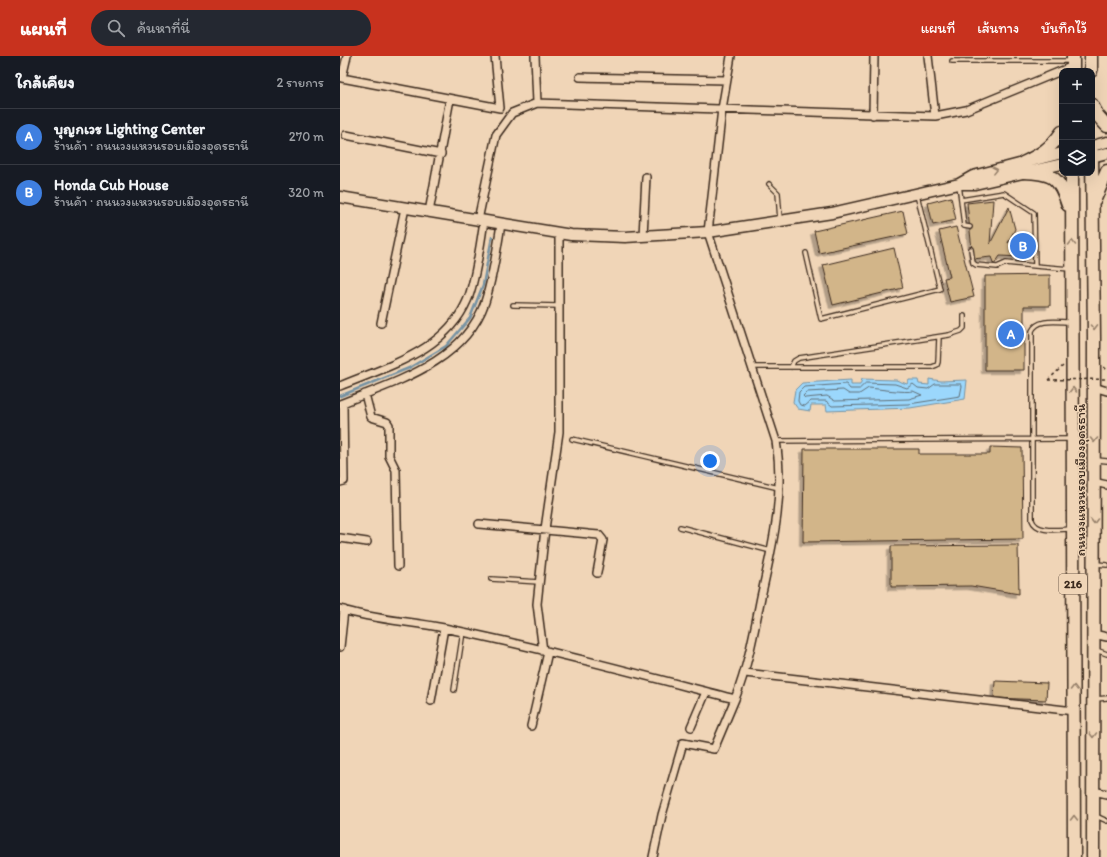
<!DOCTYPE html>
<html lang="th">
<meta charset="utf-8">
<style>
:root{--surface:#171b24;--page:#242831;--text:#f1f3f6;--muted:#9ea1a6;--line:#363941;--accent:#c8321e}
body{margin:0;font-family:Itim,"Playpen Sans Thai",sans-serif;background:var(--page);color:var(--text)}
.controls{position:absolute;right:12px;top:12px;display:grid;overflow:hidden;border-radius:8px;box-shadow:0 4px 16px #0002}
.controls button{width:36px;height:36px;display:grid;place-items:center;padding:0;border:0;border-bottom:1px solid var(--line);background:var(--surface);color:var(--text);font:20px sans-serif}
.you{position:absolute;left:370px;top:405px;width:14px;height:14px;margin:-10px;border:3px solid #fff;border-radius:50%;background:#1a73e8;box-shadow:0 0 0 6px #1a73e833}
.badge{display:grid;place-items:center;width:26px;height:26px;border-radius:50%;background:var(--accent);color:#fff;font-size:13px;font-weight:700}
.pin{position:absolute;translate:-50% -50%;border:2px solid #fff;box-shadow:0 1px 4px #0006}
.list{margin:0;padding:0;list-style:none}
h2{display:flex;justify-content:space-between;align-items:center;height:52px;margin:0;padding:0 16px;font-size:17px}
h2 small{font-size:13px;font-weight:400;color:var(--muted)}
.list li{display:grid;grid-template-columns:26px 1fr auto;gap:12px;align-items:center;box-sizing:border-box;height:56px;padding:0 16px;border-top:1px solid var(--line)}
.list b{display:block;font-size:15px;white-space:nowrap}
.list p{margin:0;font-size:13px;white-space:nowrap;color:var(--muted)}
.list em{font-size:13px;font-style:normal;color:var(--muted)}
.icon{flex:none;width:22px;height:22px;fill:none;stroke:currentColor;stroke-width:2;stroke-linecap:round;stroke-linejoin:round}
.map{position:relative;flex:none;width:767px;height:801px;overflow:hidden}
header{display:flex;align-items:center;gap:24px;box-sizing:border-box;height:56px;padding:0 20px;background:var(--accent);color:#fff}
header strong{font-size:19px}
nav{display:flex;gap:22px;margin-inline-start:auto;font-size:14px}
.search{width:280px;height:36px;background:var(--page);display:flex;align-items:center;gap:10px;box-sizing:border-box;padding:0 14px;border-radius:22px;color:var(--muted);font-size:15px}
main{display:flex}
aside{flex:1;background:var(--surface)}
.map>svg:first-child{display:block}
.water{fill:#9bd7fc;stroke:#7592a3}
.lines{fill:none;stroke-linecap:round;stroke-linejoin:round}
.shore{stroke:#616f77;stroke-width:1}
.stream{stroke:#7592a3;stroke-width:2.5}
.building{fill:#d2b589;stroke:#3b2a1e;filter:url(#shadow)}
.service-casing{stroke:#3b2a1e;stroke-width:6}
.minor-casing{stroke:#3b2a1e;stroke-width:10}
.secondary-casing{stroke:#3b2a1e;stroke-width:13}
.primary-casing{stroke:#3b2a1e;stroke-width:15}
.path{stroke:#3b2a1e;stroke-width:1.5;stroke-dasharray:3 3;stroke-linecap:butt}
.service{stroke:#f0d5b7;stroke-width:3.5}
.minor{stroke:#f0d5b7;stroke-width:7}
.secondary{stroke:#f0d5b7;stroke-width:10}
.primary{stroke:#f0d5b7;stroke-width:12}
.path-bridge{stroke:#3b2a1e;stroke-width:1.5;stroke-dasharray:3 3;stroke-linecap:butt}
.oneway{stroke:#96806a}
.labels{text-anchor:middle;dominant-baseline:central;stroke-width:3;stroke-linejoin:round;paint-order:stroke}
.shield{fill:#f0d5b7;stroke:#715d4c;stroke-width:1}
.shield-label{font-size:12px;font-weight:bold;fill:#3b2a1e}
.street-label{font-size:13px;fill:#3b2a1e;stroke:#f0d5b7}
</style>
<header>
<strong>แผนที่</strong>
<div class="search"><svg class="icon" aria-label="search" viewBox="0 0 24 24"><circle cx="10" cy="10" r="6"/><path d="M15 15l6 6"/></svg>ค้นหาที่นี่</div>
<nav><a>แผนที่</a><a>เส้นทาง</a><a>บันทึกไว้</a></nav>
</header>
<main>
<aside>
<h2>ใกล้เคียง<small>2 รายการ</small></h2>
<ul class="list">
<li><span class="badge" style="background:#3f7fe0">A</span><div><b>บุญกเวร Lighting Center</b><p>ร้านค้า · ถนนวงแหวนรอบเมืองอุดรธานี</p></div><em>270 m</em></li>
<li><span class="badge" style="background:#3f7fe0">B</span><div><b>Honda Cub House</b><p>ร้านค้า · ถนนวงแหวนรอบเมืองอุดรธานี</p></div><em>320 m</em></li>
</ul>
</aside>
<div class="map">
<svg width="767" height="801" viewBox="0 0 767 801">
<defs>
<filter id="shadow"><feDropShadow dx="-3.5" dy="3.5" stdDeviation="0" flood-color="#0004"/></filter>
</defs>
<rect width="100%" height="100%" fill="#f0d5b7"/>
<filter id="ink" filterUnits="userSpaceOnUse"><feTurbulence type="fractalNoise" baseFrequency=".025" numOctaves="2"/><feDisplacementMap in="SourceGraphic" scale="8" xChannelSelector="R" yChannelSelector="G"/><feConvolveMatrix kernelMatrix="1 2 1 2 8 2 1 2 1" color-interpolation-filters="sRGB"/></filter>
<g filter="url(#ink)">
<path class="water" d="M522 323 556 324 567 328 569 324H578L579 328 589 329V323L601 325 627 324 625 343 570 352 487 355 486 349H471L470 355 458 353 453 346 455 334 462 327 511 324V329H520Z"/>
<g class="lines">
<path class="shore" d="M526 327 555 328 567 332 573 328 578 332 588 333 595 328H621L622 330 620 340 569 348 492 350 486 345H471L465 350 460 349 458 345 459 336 464 331 506 328 510 333H519Z
M529 332C539 333 566 337 573 335L582 339 569 343 495 345 487 340 465 342 463 340 467 336 503 334 509 338H519Z"/>
<path class="stream" d="M0 340 69 312 106 290 130 262 143 229 152 181"/>
</g>
<path class="building" d="M611 141 616 164 593 169 588 147Z
M653 144 650 188 669 151 675 173 668 187 685 176 692 185 681 201 660 200 654 209 651 201 633 203 627 147Z
M563 155 568 178 479 197 474 175Z
M616 171 634 241 610 246 604 222 610 221 599 175Z
M554 192 563 232 493 249 483 209Z
M710 219V250H684V314H645V220Z
M650 391 682 392 683 483 463 486 464 393H579V398H650Z
M678 489 679 538 631 530 551 531V490Z
M655 625 707 627 706 644 654 642Z"/>
<g class="lines">
<defs>
<path id="service" d="M612 5H730
M429 128 438 137 440 164
M619 129 621 144 664 137 694 157 695 210 730 213
M621 144 624 170 630 171
M631 193 633 207 636 209 657 211 666 207 695 210
M466 197 481 263 600 233 577 139
M173 249 219 250
M730 266C717 266 698 262 692 275V464C697 478 720 473 731 473
M413 311H592L597 309 598 306 599 281
M451 311 454 305 459 302 609 279 621 275 624 272V260
M232 383 439 432
M436 385 730 383
M757 404 767 405
M340 471 431 495
M757 508 767 509
M151 523 199 526
M756 594 767 598
M114 634 123 576
M756 643 767 642
M756 760 767 765"/>
<path id="minor" d="M7 0 2 22 160 52 155 0
M195 0 197 47
M588 0 595 60
M240 21 387 24
M533 59 534 0
M6 79 101 98
M89 156 110 43
M138 164 156 79 172 57 197 47 595 60 626 54 733 10
M303 180 306 121
M41 267 65 152
M0 330C48 310 109 294 129 240 137 216 140 190 144 165
M754 331 767 335
M25 338 31 361 47 366 49 369V400L56 414 58 510
M0 348C54 326 124 307 145 246 153 221 157 194 161 168
M0 426 4 425 3 347
M754 426 767 429
M139 468 259 479 263 484 257 517
M0 482 27 486
M0 553C33 564 70 565 104 572 202 592 298 618 395 643 408 610 414 576 421 541 433 487 445 440 436 385L368 176 382 53 391 0
M753 578 767 581
M0 591 4 554
M203 595 197 548 205 473 219 376V177
M405 617 734 655
M91 645 104 572
M191 670 208 596
M351 671 366 636
M753 735 767 738
M313 801 322 759 343 687 374 693 395 643"/>
<path id="secondary" d="M752 90 767 86
M752 101 767 97
M619 128 633 120 722 97
M0 141 231 179 285 181 368 176 492 157 619 128H635L722 108"/>
<path id="primary" d="M733 15V0
M751 15V0
M752 49 758 60 767 70
M752 96 754 282 753 801
M683 107C700 99 711 92 722 76
M683 116C712 117 719 120 728 149
M732 117 734 801
M755 143 767 115"/>
</defs>
<use href="#service" class="service-casing"/>
<use href="#minor" class="minor-casing"/>
<use href="#secondary" class="secondary-casing"/>
<use href="#primary" class="primary-casing"/>
<path class="path" d="M764 311 767 314
M708 324 723 310"/>
<use href="#service" class="service"/>
<use href="#minor" class="minor"/>
<use href="#secondary" class="secondary"/>
<use href="#primary" class="primary"/>
<path class="path-bridge" d="M708 324 767 323"/>
</g>
<defs><path id="oneway-chevron" d="M-2-3.5L2.5 0L-2 3.5" fill="none" stroke-width="1.6" stroke-linecap="round" stroke-linejoin="round"/></defs>
<g class="oneway">
<use href="#oneway-chevron" transform="translate(655 114) rotate(-14)"/>
<use href="#oneway-chevron" transform="translate(732 187) rotate(-90)"/>
<use href="#oneway-chevron" transform="translate(754 271) rotate(89)"/>
<use href="#oneway-chevron" transform="translate(733 334) rotate(-90)"/>
<use href="#oneway-chevron" transform="translate(754 384) rotate(90)"/>
<use href="#oneway-chevron" transform="translate(754 465) rotate(90)"/>
<use href="#oneway-chevron" transform="translate(734 632) rotate(-90)"/>
<use href="#oneway-chevron" transform="translate(753 679) rotate(90)"/>
<use href="#oneway-chevron" transform="translate(734 762) rotate(-90)"/>
</g>
</g>
<g class="labels">
<rect class="shield" x="719" y="518" width="28" height="20" rx="3"/>
<g class="shield-label">
<text x="733" y="528">216</text>
</g>
<g class="street-label">
<text transform="translate(740 424) rotate(-90)">ถนนวงแหวนรอบเมืองอุดรธานี</text>
</g>
</g>
</svg>
<div class="controls">
<button>+</button>
<button>−</button>
<button><svg class="icon" aria-label="layers" viewBox="0 0 24 24"><path d="M12 4l9 5-9 5-9-5zM3 14l9 5 9-5"/></svg></button>
</div>
<div class="you"></div>
<div class="pin badge" style="left:671px;top:278px;background:#3f7fe0">A</div>
<div class="pin badge" style="left:683px;top:190px;background:#3f7fe0">B</div>
</div>
</main>
